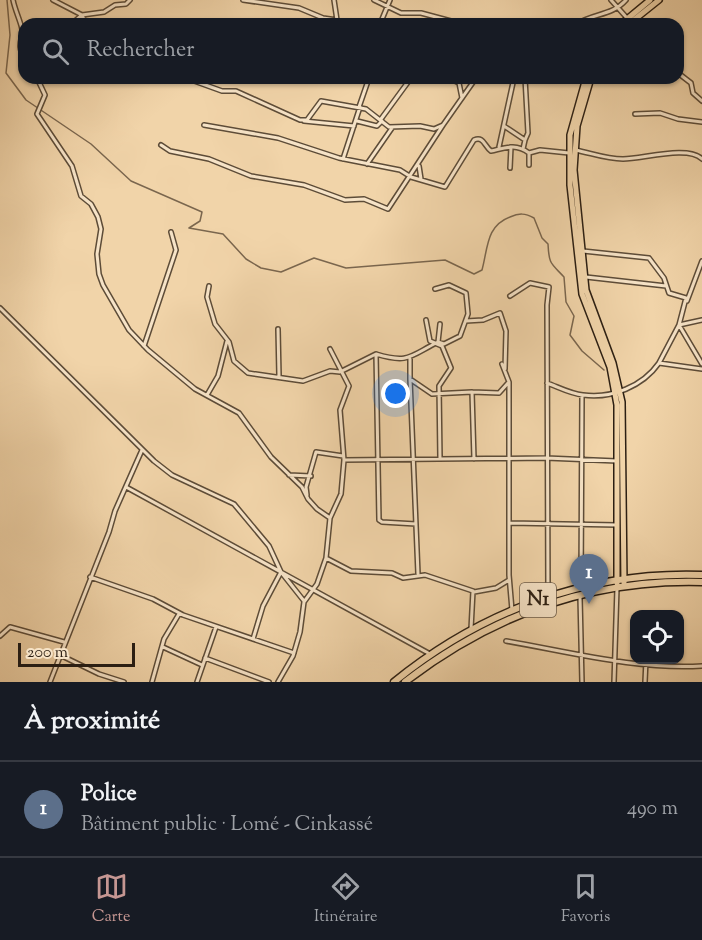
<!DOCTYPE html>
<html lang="fr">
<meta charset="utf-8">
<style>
:root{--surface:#171b24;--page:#242831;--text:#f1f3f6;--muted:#9ea1a6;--line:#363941;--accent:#c59692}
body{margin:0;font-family:"Sorts Mill Goudy",serif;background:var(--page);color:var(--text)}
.controls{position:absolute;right:18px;bottom:18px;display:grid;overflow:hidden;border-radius:12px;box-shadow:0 2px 4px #0004}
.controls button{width:54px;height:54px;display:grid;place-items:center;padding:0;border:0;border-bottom:2px solid var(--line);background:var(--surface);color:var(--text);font:30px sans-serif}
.scale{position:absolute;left:18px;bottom:15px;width:117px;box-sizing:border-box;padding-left:6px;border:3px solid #2c1f13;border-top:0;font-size:16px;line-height:21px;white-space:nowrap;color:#2c1f13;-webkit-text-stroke:4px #f6e3c7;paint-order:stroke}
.you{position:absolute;left:396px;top:394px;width:21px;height:21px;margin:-15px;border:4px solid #fff;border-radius:50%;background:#1a73e8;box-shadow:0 0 0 9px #1a73e833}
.badge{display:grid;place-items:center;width:39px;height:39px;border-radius:50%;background:var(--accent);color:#fff;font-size:20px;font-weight:700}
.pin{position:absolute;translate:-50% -50px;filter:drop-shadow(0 2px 3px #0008)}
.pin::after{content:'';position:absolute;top:32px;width:21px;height:18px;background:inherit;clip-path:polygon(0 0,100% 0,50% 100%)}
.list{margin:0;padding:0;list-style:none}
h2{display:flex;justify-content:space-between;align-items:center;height:78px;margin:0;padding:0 24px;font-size:26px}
h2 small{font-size:20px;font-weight:400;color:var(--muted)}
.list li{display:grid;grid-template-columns:39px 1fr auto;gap:18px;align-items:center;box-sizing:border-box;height:96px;padding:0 24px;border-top:2px solid var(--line)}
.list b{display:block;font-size:22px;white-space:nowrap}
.list p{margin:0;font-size:20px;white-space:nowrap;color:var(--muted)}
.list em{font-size:20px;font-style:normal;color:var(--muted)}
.icon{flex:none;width:33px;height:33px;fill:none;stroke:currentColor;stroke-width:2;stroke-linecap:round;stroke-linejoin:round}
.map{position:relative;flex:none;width:702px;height:682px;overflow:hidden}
.search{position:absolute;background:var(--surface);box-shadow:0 2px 4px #0004;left:18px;right:18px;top:18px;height:66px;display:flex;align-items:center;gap:15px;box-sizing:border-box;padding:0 21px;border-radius:18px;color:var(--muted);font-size:22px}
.sheet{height:174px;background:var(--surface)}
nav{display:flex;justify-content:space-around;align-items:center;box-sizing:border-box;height:84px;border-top:2px solid var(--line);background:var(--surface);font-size:16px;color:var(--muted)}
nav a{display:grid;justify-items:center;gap:3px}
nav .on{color:var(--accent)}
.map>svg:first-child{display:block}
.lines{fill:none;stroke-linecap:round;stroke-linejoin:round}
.stream{stroke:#7a664e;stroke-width:1.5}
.street-casing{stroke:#5d4c38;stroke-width:6}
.primary-casing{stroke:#2c1f13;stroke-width:8}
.highway-casing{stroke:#2c1f13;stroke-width:9}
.street{stroke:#f6e3c7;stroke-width:3}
.primary{stroke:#f1d4a9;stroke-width:5}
.highway{stroke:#f1d4a9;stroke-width:6}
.labels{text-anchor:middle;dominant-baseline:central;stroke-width:6;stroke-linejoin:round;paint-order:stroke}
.shield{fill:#f6e3c7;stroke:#695a49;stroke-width:1.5}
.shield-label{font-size:20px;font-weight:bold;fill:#2c1f13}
</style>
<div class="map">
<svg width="702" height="682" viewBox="0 0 702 682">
<rect width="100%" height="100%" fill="#f1d4a9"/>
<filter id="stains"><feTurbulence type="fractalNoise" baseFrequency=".00333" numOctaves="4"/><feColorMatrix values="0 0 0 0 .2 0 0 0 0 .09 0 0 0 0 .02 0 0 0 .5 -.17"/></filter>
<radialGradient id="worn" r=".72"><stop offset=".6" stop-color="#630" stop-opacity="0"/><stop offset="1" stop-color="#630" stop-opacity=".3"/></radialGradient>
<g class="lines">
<path class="stream" d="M7 0 10 35 6 73 26 100 91 144 131 181 202 212 200 221 189 228 223 234 246 259 261 268 281 272 314 258 346 268 445 260 474 274 482 270C488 248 486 226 510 217 519 213 525 213 534 218L542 238 548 244C549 265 551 263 564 277L566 302 574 316 570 335 582 351 604 370"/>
<defs>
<path id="street" d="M13 0C15 10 20 20 22 29 23 41 16 43 24 58
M53 0 82 15 86 24
M243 0 299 8 323 18 337 20
M334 0 337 20 344 24
M374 0 401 13H421L462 24
M611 0 627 18
M45 24 75 21 82 15 104 12 115 5 126 4 130 0
M380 24 390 0
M577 24C593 13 612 16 626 0
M678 73 691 83 693 93 702 101
M37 78 45 95 37 114 72 166 81 196 91 204 98 217 101 229 97 254 99 274 103 285 129 330 148 350 195 389 239 413 271 457 302 487 308 499 317 509 330 518 326 558 351 571 392 573 403 578 425 575 473 591 471 629
M186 78 222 91H236L300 120H307L321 101 366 109 389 127 420 126 434 129 443 125 476 78
M449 78 459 83 462 98
M359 107 369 78
M635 114 660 113 678 119 702 122
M381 119 411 78
M304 121 354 126
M357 121 377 126 382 121
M204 125 278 138 339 158 400 170 411 177 445 187 474 140C484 136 484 146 491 151 505 148 515 143 529 153L540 150 569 153
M504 126 525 140 523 149
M525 140 528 133 525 78
M161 145 170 151 209 159 251 176 304 185 345 200 364 199 388 209 443 125
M499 147 514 78
M575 150C591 153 606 159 623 159 643 159 688 145 702 159
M529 153V165
M343 159 360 107
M367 164 392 128
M419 166 421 179
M510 168 511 147
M583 251 649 258 664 278 669 293 686 298 679 325 659 363
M586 277 666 286
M209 286 207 297 215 324 229 342 234 361 248 373 303 381 330 371 340 372 376 354C409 364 410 356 438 342L444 344 460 336 468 314 466 293 449 285 435 289
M510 296 530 283 549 287 547 305 548 596
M687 301 702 261
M0 308 154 461 172 475 234 504 269 546 281 572 304 601
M426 320 430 341 442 346 451 368 439 386 440 459
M466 321 483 320 500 313 506 331 505 369
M679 325 702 364
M679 325 702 320
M278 329 279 376
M438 342 440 324
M144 346 176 250 171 232
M330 349 349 386 340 410 344 460 341 494 330 518
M376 354 379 520 382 522 416 524
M410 359V379L432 394 472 392 474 459
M502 364 509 382V575L512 610
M410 379 418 574
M547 383C558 387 571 394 583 395 612 399 643 386 659 363L702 369
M472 392 499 393 508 383
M207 395 218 376 227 341
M344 460 546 458 617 461
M289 475 311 476
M126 487 430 654
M307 495 306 487 316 452 343 456
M510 523 617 525
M90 577 153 599 183 615 294 653
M581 587 582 395
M474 592 496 588 509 580
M580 597 582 682
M0 636 10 627 64 642
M253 639 263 606 281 572
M506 641C570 652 637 670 702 666
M163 647 202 665
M60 655 99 674 124 682
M205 658 269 682
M50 682 109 532 115 511 142 450
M152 682 164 639 179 614
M197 682 216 627
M278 682 293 656 300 632 304 602 317 584 326 558
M614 682 617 588
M645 682 646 660"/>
<path id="primary" d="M621 24 650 0
M629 24 659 0
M586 78 570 135V185L582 294 610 367 617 405V583
M591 78 577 126 574 170 586 290 613 363 622 402 624 583"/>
<path id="highway" d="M394 682C481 611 588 571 702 575
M405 682C492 615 592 579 702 582"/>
</defs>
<use href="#street" class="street-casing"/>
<use href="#primary" class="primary-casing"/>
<use href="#highway" class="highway-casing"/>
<use href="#street" class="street"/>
<use href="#primary" class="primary"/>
<use href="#highway" class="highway"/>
</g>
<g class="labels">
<rect class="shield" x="520" y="583" width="36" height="34" rx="4.5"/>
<g class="shield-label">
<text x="538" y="600">N1</text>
</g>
</g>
<rect width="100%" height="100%" filter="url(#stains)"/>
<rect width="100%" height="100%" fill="url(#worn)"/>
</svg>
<div class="controls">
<button><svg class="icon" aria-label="locate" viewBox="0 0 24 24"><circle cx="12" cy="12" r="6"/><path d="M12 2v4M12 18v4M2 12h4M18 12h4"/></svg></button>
</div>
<div class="scale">200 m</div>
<div class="you"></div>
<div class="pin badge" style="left:589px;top:604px;background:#5c6f8a">1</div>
<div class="search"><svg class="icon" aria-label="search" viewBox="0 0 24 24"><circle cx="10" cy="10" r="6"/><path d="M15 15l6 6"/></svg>Rechercher</div>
</div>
<section class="sheet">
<h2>À proximité<small></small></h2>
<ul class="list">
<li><span class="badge" style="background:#5c6f8a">1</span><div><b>Police</b><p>Bâtiment public · Lomé - Cinkassé</p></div><em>490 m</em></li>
</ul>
</section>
<nav>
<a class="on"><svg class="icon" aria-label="map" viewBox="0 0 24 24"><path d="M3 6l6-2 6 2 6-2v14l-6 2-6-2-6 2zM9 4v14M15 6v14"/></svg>Carte</a>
<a><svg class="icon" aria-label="directions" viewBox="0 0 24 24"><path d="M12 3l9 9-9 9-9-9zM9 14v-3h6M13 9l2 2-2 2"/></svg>Itinéraire</a>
<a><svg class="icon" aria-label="saved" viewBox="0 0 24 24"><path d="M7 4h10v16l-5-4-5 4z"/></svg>Favoris</a>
</nav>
